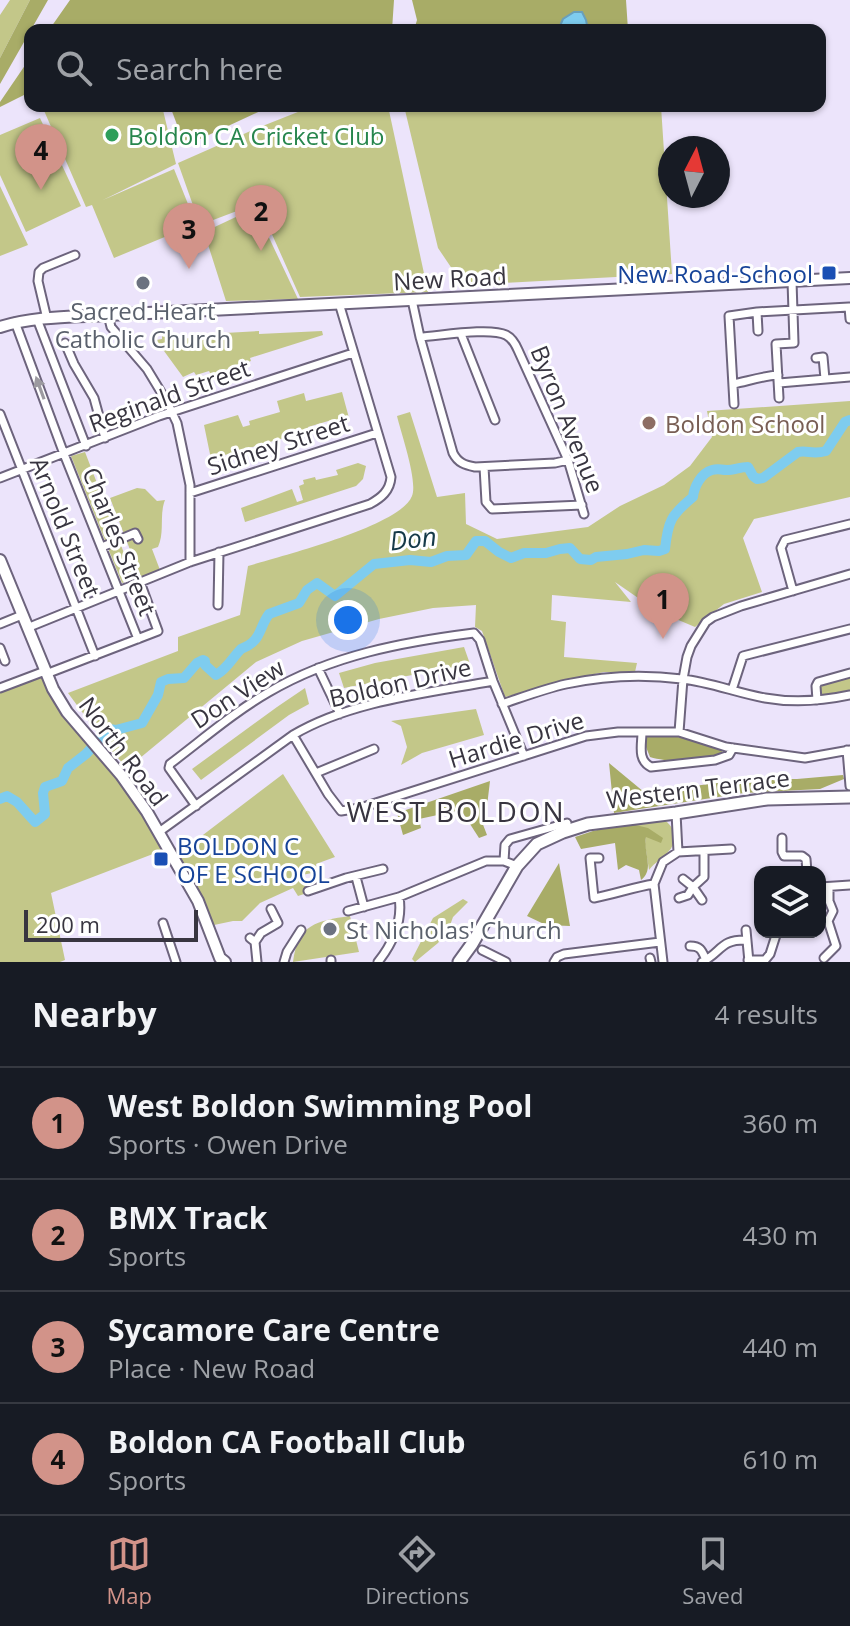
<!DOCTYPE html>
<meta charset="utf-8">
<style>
:root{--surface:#171b24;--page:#242831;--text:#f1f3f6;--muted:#9ea1a6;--line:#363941;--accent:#d29389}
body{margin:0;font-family:"Open Sans",sans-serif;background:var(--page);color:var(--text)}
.controls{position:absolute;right:24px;bottom:24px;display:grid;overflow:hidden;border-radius:16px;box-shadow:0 2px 6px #0004}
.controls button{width:72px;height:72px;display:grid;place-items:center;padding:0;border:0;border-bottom:2px solid var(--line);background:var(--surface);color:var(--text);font:40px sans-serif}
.compass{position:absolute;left:658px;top:136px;width:72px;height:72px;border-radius:50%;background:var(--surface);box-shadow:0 2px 6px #0004;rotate:6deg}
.scale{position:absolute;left:24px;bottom:20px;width:174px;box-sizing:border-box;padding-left:8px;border:4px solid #383540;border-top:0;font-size:22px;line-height:28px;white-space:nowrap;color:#383540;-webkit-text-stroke:6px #fff;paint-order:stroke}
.you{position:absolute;left:348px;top:620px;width:28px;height:28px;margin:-20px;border:6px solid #fff;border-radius:50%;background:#1a73e8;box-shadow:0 0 0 12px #1a73e833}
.badge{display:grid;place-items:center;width:52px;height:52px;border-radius:50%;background:var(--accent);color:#111;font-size:26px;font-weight:700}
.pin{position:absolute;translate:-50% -66px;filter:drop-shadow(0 2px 4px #0008)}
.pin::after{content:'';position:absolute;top:42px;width:28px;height:24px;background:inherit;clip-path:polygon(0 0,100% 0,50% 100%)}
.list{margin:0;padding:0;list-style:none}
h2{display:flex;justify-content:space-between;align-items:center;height:104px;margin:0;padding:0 32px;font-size:34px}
h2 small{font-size:26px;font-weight:400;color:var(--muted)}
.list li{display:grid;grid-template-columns:52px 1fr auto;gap:24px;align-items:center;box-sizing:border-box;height:112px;padding:0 32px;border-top:2px solid var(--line)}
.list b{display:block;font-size:30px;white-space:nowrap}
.list p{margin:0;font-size:26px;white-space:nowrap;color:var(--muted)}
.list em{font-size:26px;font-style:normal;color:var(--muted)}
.icon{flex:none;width:44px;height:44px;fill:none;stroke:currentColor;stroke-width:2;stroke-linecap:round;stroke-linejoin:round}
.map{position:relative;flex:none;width:850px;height:962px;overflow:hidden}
.search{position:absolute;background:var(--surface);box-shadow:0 2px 6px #0004;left:24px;right:24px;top:24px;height:88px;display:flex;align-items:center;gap:20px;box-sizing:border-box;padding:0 28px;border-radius:16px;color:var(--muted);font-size:30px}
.sheet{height:552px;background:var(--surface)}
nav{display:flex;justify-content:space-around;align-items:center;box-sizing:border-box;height:112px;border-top:2px solid var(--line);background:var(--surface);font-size:22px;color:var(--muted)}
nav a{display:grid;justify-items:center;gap:4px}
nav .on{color:var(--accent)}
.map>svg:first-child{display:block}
.green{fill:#c3c789}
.forest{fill:#a8ac67}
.water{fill:#7eccef;stroke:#699fba;stroke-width:2}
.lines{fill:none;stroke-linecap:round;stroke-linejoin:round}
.river{stroke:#7eccef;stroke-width:10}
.street-casing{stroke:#6d647d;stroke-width:11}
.secondary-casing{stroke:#6d647d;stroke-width:14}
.primary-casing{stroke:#6d647d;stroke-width:15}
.street{stroke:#fff;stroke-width:7}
.secondary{stroke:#fff;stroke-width:10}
.primary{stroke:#fff;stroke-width:11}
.oneway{fill:#9c9aa0}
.leisure-dot{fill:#2e9e5b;stroke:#fff;stroke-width:3}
.transit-dot{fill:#1a4fb4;stroke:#fff;stroke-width:3}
.worship-dot{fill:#6b7280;stroke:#fff;stroke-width:3}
.education-dot{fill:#8d6e63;stroke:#fff;stroke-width:3}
.labels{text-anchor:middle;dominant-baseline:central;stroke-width:6;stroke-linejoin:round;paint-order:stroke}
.leisure-label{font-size:24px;fill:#27864d;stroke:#fff;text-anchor:start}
.transit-label{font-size:24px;fill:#164399;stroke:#fff;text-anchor:end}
.street-label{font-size:24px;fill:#383540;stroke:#fff}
.worship-label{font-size:24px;fill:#5b616d;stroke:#fff}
.education-label{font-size:24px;fill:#785e54;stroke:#fff;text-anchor:start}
.water-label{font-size:26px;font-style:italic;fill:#163a49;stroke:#fff}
.quarter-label{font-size:28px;letter-spacing:2px;fill:#383540;stroke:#fff}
</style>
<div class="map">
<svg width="850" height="962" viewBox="0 0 850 962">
<rect width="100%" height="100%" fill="#ece4fb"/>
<path class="green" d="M10 0H30L0 58V15Z
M42 106H162L176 164 103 200 174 169 196 224 114 258 92 205 86 207Z
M313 106H388L428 292 300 297 258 203 200 225 178 163 255 129Z
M404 106H661L672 274 463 285 438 248Z
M40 118 81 206 26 232 0 175V135Z
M0 186 28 245 0 256Z
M255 208 298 299 226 301 204 232Z
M259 331V334L322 331 323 335 250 358 251 361 211 375 209 371 196 375 194 372 183 377 156 340 162 339V335H175L176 339 206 337 207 334Z
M342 392 349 418 336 421 335 419 308 427V431L211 459 204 425 238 415 243 427 250 425 249 421 280 412 277 401 304 393 306 401Z
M850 401V497L754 519 743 538 762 592 724 604 695 627 657 611 615 582 631 602 552 595 551 620 566 622 564 657 637 663 635 672H604L576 678 505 697 482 631 475 627 476 605 433 608 379 619 302 641 256 662 134 763 125 766 105 743 68 693 178 651V637L240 615 248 566C281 556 401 526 412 496 418 481 401 433 397 416L410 412 437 497 465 493 466 524 497 539 588 527 620 506 664 485 690 466 712 437 707 411Z
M85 452 134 579 122 583 71 456Z
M358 463 366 466 363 479 356 486 245 522 241 508 292 489 297 502 303 500 299 486 304 484 303 480 315 477 316 480 338 475 336 470Z
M137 488 145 489 157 501 165 500C159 515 165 532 158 547L152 549 160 570 141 578 110 498Z
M464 647 470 664 344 688 339 673 375 663Z
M42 677 60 710 126 790 166 849 51 893 65 960 60 962H0V690Z
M850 677V690L821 695 820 684Z
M305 688 309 704 289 715 201 780 192 769 277 707Z
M476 709 484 735 422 753 401 765 407 747 401 726 391 721Z
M283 774 335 857 316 864 317 872 302 875 307 893 298 896 293 888 260 903 242 921H233L214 925 204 901 178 854Z
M662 819C675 825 679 841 668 852 662 859 655 862 649 870L645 844 646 837 627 823Z
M463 899 468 902 453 917 448 931 438 943 415 962 412 959 433 918Z
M350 916 359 952 293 962C298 924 316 921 350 916Z"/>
<path class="forest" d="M30 0H48L0 84V58Z
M70 0H394L392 30H49Z
M412 0H626L628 30H414L417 20Z
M30 58V92L0 107V102Z
M170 106H271L185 146Z
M649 736H674L717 747 723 751C706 763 670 763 650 757L646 747V738Z
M609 763 644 792 751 779H797L843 775 844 779 820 789 744 793 614 813Z
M490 781 487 806 482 822 487 835 479 838 461 810 419 819 421 828 403 835 397 813Z
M627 823 648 828 663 838 661 843 646 837C643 853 655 869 641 880L639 870 626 865 618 870 615 843 581 849 575 837 593 831Z
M559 863 570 926 546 925 527 916Z"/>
<path class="water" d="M574 12H582L586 20 588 30H562L559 28 563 19Z"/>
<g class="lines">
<path class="river" d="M0 799 7 796 17 802 35 822 45 814 43 793 45 787 62 781 68 768 86 754 109 729 116 730 142 723 158 695 161 682 168 679 184 678 197 663 203 660 205 661V665L216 675C228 668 232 658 241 649 262 641 258 629 269 614L299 603 307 590 317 583 335 596 374 564 410 560 431 562 447 556 466 555 476 541H485L499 552 511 558 524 553H546L560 549 570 548 580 559 591 560 596 557 627 554 644 550 659 551 665 549C668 521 671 515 693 497 694 487 701 473 712 470 719 468 720 470 727 470 734 470 740 467 748 467L753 476 757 479 763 478 798 452C808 450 812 455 826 451L845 422 850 420"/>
<defs>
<path id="street" d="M412 300 420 337 453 453C458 463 465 465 475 467L555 463 568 460
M757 312 758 331
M108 315 111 327 147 369 167 402 177 423 190 485V562
M37 319 86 446
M47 319 38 281 39 272 43 268 75 255
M15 322 64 454 138 639
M461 334 495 420
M420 337C439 336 490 327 506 335 512 338 515 343 518 350L568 460 584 514
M65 343 74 364 94 398 105 438
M816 358 823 357 825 379
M779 383 850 377
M733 384C748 381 763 376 778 375
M779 398 776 344 794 343 792 281
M734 404 729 316 757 312 849 307 850 319
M0 414 95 656
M484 467 486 502 492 509 582 505
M0 478 159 416 353 353
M190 493 377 433
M102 547 135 533 138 539
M793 591 781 548 785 540 850 524
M218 605 219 552
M0 624 22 615
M27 628 190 562 370 504C381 498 390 491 391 477L339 303
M0 648 5 661
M318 668 340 714
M46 674 158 631 140 582
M0 688 45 671
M732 690 743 656 850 629
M817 700 816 686 818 682 850 673
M502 704C523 697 544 689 566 684 603 676 644 674 682 679 710 682 737 693 765 698 793 703 822 701 850 695
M642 732C642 745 637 760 651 767L715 760 729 755 733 748
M679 732 683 679 687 657 691 646 706 622 713 617 741 606 850 574
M293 735 328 794 341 811 360 808 586 736 618 732H679L726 747 805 758 850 750
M847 750 850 786
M316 773 374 749
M196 806 169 768 170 764C202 740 234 712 269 692 332 655 403 642 474 633L480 640 493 681 524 756
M159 832 293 735C350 701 428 693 493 681
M782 838V852L784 856H802L806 859 807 872
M678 852 731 849
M599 858H590L594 898C615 894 634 887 654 884
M504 861 505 845 510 839 567 823
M356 877 364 907
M683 879 693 887 702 900
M820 887 850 885
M308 891 346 878 383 869
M679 898 688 895 693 887 704 877V851
M348 911 399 897 486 861H504L517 866
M163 923 176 962
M746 930 749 962
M250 938 255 942 257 962
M255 942 261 933 278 923 271 909
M690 946C701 946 702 951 706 960
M482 950 506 962
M650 958 651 962
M824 958 836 946 828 921 833 911 829 901V887
M331 960V962
M748 960H765L770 954 777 932
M284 962 287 952 301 930
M378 962C393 943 403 922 399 897
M554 962 557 957 564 954 660 942
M663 962 654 884 663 862 678 852 676 813
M702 962C722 952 720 939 747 940"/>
<path id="secondary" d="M0 327C34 316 72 317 108 315L850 278
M0 560 53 689 67 712 121 775 147 812 198 901 220 958 225 962"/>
<path id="primary" d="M459 962 472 944 517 866 537 844 563 832 588 824 676 813 767 799 850 797"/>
</defs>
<use href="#street" class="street-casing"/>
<use href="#secondary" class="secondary-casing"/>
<use href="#primary" class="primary-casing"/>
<use href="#street" class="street"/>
<use href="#secondary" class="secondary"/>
<use href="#primary" class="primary"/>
</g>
<defs><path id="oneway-solid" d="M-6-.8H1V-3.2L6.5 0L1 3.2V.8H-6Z" transform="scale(2)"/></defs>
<use class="oneway" href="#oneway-solid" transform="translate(40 388) rotate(-110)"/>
<circle class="leisure-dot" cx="112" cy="135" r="8"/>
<g class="transit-dot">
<rect x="821" y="265" width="16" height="16" rx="4"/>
<rect x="153" y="851" width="16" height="16" rx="4"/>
</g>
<g class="worship-dot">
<circle cx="143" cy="283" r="8"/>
<circle cx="330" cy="929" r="8"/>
</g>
<circle class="education-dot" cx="649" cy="423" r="8"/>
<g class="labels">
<g class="leisure-label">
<text x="128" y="135">Boldon CA Cricket Club</text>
</g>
<g class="transit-label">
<text x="813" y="273">New Road-School</text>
<text x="177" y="845" text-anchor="start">BOLDON C<tspan x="177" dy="28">OF E SCHOOL</tspan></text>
</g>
<g class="street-label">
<text transform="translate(450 278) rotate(-3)">New Road</text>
<text transform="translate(169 395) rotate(-20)">Reginald Street</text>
<text transform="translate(568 419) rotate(68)">Byron Avenue</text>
<text transform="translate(278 444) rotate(-18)">Sidney Street</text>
<text transform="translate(66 527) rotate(68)">Arnold Street</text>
<text transform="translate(120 541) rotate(68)">Charles Street</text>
<text transform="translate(400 682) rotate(-13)">Boldon Drive</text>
<text transform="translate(237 693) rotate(-33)">Don View</text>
<text transform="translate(516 739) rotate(-17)">Hardie Drive</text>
<text transform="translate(124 751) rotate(53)">North Road</text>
<text transform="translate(698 788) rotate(-7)">Western Terrace</text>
</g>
<g class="worship-label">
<text x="143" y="310">Sacred Heart<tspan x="143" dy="28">Catholic Church</tspan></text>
<text x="346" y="929" text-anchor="start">St Nicholas' Church</text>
</g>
<g class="education-label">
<text x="665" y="423">Boldon School</text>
</g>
<g class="water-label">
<text transform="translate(413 538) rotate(-6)">Don</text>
</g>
<g class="quarter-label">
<text x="456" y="811">WEST BOLDON</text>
</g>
</g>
</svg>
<div class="controls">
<button><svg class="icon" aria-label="layers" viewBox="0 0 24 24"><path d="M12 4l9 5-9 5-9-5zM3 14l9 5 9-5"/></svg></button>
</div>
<svg class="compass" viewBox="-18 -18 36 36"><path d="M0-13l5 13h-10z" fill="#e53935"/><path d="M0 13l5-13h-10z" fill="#9ea1a6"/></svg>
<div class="scale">200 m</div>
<div class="you"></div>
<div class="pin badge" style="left:663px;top:639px">1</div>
<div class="pin badge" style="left:261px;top:251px">2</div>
<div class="pin badge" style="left:189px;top:269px">3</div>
<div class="pin badge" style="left:41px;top:190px">4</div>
<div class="search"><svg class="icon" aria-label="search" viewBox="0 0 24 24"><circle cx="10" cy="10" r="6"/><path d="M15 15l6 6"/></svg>Search here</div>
</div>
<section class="sheet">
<h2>Nearby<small>4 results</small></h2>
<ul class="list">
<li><span class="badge">1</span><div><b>West Boldon Swimming Pool</b><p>Sports · Owen Drive</p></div><em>360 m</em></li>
<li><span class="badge">2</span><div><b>BMX Track</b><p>Sports</p></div><em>430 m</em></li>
<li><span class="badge">3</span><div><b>Sycamore Care Centre</b><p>Place · New Road</p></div><em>440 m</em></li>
<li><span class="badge">4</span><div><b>Boldon CA Football Club</b><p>Sports</p></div><em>610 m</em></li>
</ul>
</section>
<nav>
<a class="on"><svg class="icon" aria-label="map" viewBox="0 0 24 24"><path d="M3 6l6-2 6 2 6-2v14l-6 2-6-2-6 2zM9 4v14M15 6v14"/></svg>Map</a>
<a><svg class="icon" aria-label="directions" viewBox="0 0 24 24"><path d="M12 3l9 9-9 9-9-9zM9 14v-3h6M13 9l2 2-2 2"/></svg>Directions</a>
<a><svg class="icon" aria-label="saved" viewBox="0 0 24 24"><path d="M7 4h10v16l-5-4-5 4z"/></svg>Saved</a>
</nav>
